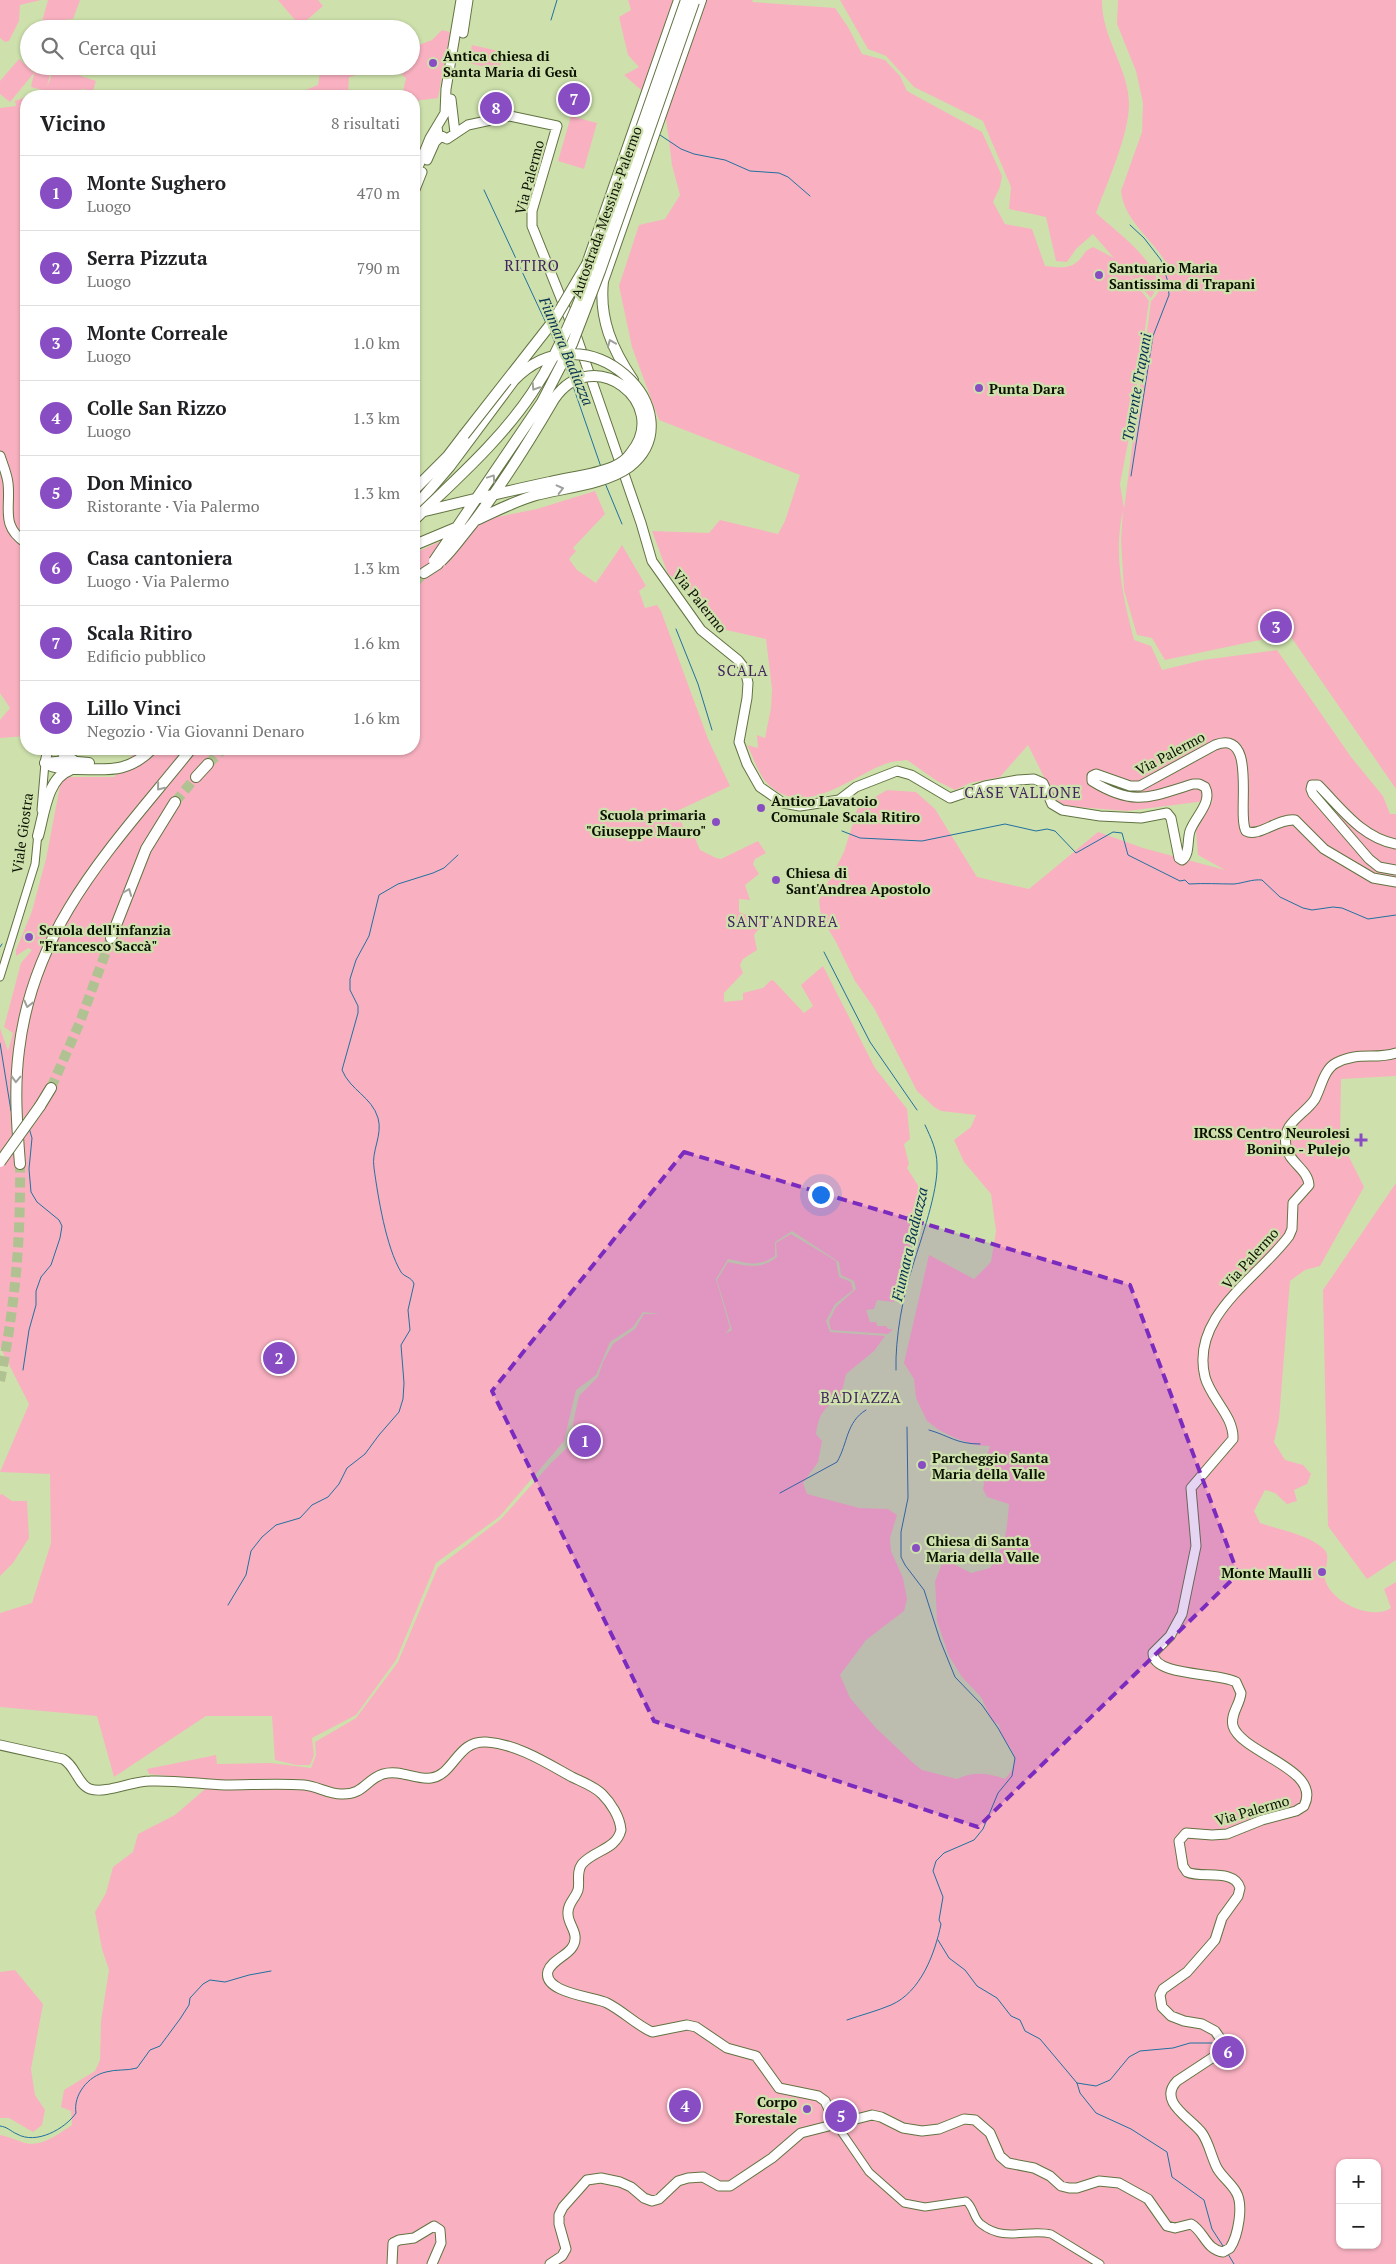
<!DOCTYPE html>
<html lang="it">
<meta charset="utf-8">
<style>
:root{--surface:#fff;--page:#f2f2f2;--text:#202124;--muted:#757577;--line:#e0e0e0;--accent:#894dc3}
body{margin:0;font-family:"PT Serif",serif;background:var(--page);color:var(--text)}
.controls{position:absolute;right:15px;bottom:15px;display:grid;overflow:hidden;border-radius:10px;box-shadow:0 1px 4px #0004}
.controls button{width:45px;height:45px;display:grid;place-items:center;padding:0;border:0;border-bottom:1px solid var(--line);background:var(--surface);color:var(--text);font:25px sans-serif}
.you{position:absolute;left:820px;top:1194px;width:18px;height:18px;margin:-12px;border:4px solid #fff;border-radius:50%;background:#1a73e8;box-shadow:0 0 0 8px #1a73e833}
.badge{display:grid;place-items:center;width:32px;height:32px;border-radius:50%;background:var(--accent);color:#fff;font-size:16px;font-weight:700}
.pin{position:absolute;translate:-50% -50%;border:2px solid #fff;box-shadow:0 1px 5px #0006}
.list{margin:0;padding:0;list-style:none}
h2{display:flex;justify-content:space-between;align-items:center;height:65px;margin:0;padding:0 20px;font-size:21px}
h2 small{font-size:16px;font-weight:400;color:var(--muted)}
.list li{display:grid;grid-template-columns:32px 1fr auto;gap:15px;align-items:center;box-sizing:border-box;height:75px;padding:0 20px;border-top:1px solid var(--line)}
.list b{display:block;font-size:19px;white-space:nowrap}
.list p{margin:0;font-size:16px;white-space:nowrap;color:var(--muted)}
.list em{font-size:16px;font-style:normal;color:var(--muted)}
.icon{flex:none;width:28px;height:28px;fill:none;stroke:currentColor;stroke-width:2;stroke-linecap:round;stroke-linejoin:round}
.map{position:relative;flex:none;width:1396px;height:2264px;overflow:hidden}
.search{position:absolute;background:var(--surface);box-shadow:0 1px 4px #0004;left:20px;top:20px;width:400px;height:55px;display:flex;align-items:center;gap:12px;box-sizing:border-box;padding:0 18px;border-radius:28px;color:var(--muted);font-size:19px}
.panel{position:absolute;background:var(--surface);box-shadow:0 1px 4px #0004;left:20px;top:90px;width:400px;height:665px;border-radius:20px}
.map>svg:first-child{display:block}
.green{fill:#f9b1c1;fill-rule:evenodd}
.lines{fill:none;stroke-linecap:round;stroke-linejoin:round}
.stream{stroke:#2170a0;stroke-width:1}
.highway-tunnel{stroke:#b1c292;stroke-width:10;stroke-dasharray:10 5;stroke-linecap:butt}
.minor-casing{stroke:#627342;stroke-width:9}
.major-casing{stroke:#627342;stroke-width:11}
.highway-casing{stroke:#627342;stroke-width:12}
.minor{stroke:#fff;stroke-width:7}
.major{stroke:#fff;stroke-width:9}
.highway{stroke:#fff;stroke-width:10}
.highway-bridge-casing{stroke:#627342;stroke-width:12;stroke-linecap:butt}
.highway-bridge{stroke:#fff;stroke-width:10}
.oneway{stroke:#9ea09a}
.marked{fill:#7b2cbf;fill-opacity:0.2;stroke:#7b2cbf;stroke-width:4;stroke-dasharray:10 6;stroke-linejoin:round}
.poi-dot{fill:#894dc3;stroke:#cee1ac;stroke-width:2}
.labels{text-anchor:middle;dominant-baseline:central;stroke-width:4.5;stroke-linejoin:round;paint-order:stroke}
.poi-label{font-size:14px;font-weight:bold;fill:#0c1202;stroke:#cee1ac;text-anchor:start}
.street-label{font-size:14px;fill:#0c1202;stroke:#cee1ac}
.neighbourhood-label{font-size:15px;letter-spacing:1px;fill:#41255e;stroke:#cee1ac}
.water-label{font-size:15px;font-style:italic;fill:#04314f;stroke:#cee1ac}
</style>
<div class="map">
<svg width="1396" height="2264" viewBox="0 0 1396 2264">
<rect width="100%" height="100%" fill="#cee1ac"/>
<path class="green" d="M0 0H41L20 5 19 21 9 41 5 42 0 38Z
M48 0H80L73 19 62 20 61 28 41 25Z
M278 0H318L323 6 300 26Z
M628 0H753L752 2 835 8 848 27 862 54 885 60 900 76 907 91 982 132 1002 176 1000 187 993 202 1005 224 1032 229 1045 266C1057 267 1069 270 1078 261 1085 255 1082 252 1093 247L1114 258 1093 234 1076 249 1067 262 1056 261 1046 217 1009 209 1011 187 983 121 914 87 886 56 868 49 840 0H1102C1101 36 1129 69 1129 104 1129 135 1107 183 1096 213 1119 234 1149 254 1159 284L1151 298 1127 272 1149 301 1131 427 1120 484 1124 509 1151 301C1162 290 1162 285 1157 271L1166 263C1152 238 1124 221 1121 191L1142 132 1143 103 1136 71 1117 24 1118 0H1396V789L1289 634 1165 660 1152 638 1137 635 1124 590 1121 540 1123 510C1113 555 1123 597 1134 640L1151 646 1162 670 1203 660 1277 650 1351 757 1383 796 1390 814H1396V1076L1341 1079 1340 1139 1364 1187 1320 1266 1305 1270 1290 1281 1279 1419 1274 1442 1285 1460 1303 1465 1311 1474 1307 1484 1294 1490 1297 1501 1287 1504 1275 1493 1265 1490 1254 1511 1260 1523C1280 1530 1308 1534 1324 1549 1332 1557 1323 1570 1325 1579 1330 1602 1372 1621 1391 1608L1384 1589 1396 1582V2264H0V2135C9 2137 14 2139 22 2142 40 2149 58 2134 72 2125L71 2111 61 2107 64 2090 95 2071 100 2060 101 2021 109 1970 102 1949 95 1912 106 1893 113 1867 133 1852 138 1834 175 1815 205 1789V1780L149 1774 147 1769 216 1755 217 1764 271 1763 311 1768 316 1755 315 1742 356 1718 398 1662 438 1567 501 1519 552 1462 567 1448 573 1436V1423L579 1396 598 1377 603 1362 613 1344 635 1329 644 1314H660L643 1312 633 1327 610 1342 596 1375 576 1390 564 1441 499 1517 436 1563 396 1660 356 1715 312 1738 314 1755 310 1765H296L275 1760 272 1716H206L114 1777 97 1716 0 1707V1613L32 1603 51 1543 50 1474 0 1472 29 1404 0 1347V1028L8 1051 13 1033 4 1027 21 963 32 950 28 948 16 956V950L32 911 46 859 60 786 66 777H114L137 749H414V547L419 551 492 518 537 509 595 491 605 514 573 548 576 551 569 559 577 570 596 583 622 545 646 586 639 591 645 608 657 605 661 611 708 739 730 786 677 811 687 837 695 838 700 850 716 858 721 859 758 841 766 853 755 859 753 864 759 874 745 885 750 900 739 899V912L764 922 754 935 757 950 743 959 740 965 743 973 724 993V1002L743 1000V993L763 988 771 980 774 981 804 1013 813 1006 801 985 823 966 875 1068 907 1109 910 1139 904 1144 909 1164 907 1168 924 1195 915 1233 898 1277 894 1302 877 1300 874 1309 866 1310 870 1322H876L877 1326H886L888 1329H893L888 1334 831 1330 829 1321 836 1307 856 1289 854 1281 841 1275 839 1262 792 1231 775 1242V1256C758 1268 747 1263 728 1259L716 1279 730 1328 725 1334 732 1330 717 1280 728 1262C748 1266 760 1270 777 1257L776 1243 791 1234 836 1261 839 1277 851 1282 853 1290 835 1304 826 1321 830 1332 885 1336 874 1351 846 1374 841 1396C824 1408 819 1413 816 1434L822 1441 818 1462 803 1483 807 1494 859 1508 888 1509 897 1515 890 1538 891 1551 903 1578 907 1599 904 1611 866 1640 840 1675 850 1698 876 1728 912 1762 922 1770 957 1779C972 1771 989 1773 1005 1779 1029 1754 1001 1745 999 1725L992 1720 981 1697 962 1677 949 1656 937 1621 935 1581 944 1559 971 1573 990 1568C1006 1547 1007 1529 1009 1504L987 1497 983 1489C987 1473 984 1462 990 1446L975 1445 955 1438 939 1430 927 1421 916 1398 914 1379 904 1363 929 1255 974 1279 991 1262 996 1231 991 1194 964 1162 954 1140 971 1127 976 1115 941 1111 934 1107 917 1091 874 1008 855 981 836 942 821 917 819 900 844 852 858 807 887 790 916 792 935 809 977 877 1029 889 1098 832 1143 848 1225 870 1198 855 1196 831 1213 800 1127 811 1065 806 1055 799 1028 745 1000 777 970 783 955 790 937 781 907 760C900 761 892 761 885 764 850 777 802 821 766 782 758 773 753 756 747 745L758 748 757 735 765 738 771 708 772 689 766 639 713 627 707 602 668 574 652 531 709 533 720 520 778 534 785 521 800 475 659 420 632 347 619 286 639 225 665 219 680 195 672 165 665 111 624 75 639 67 628 55 619 17 631 10ZM1340 2163H1377V2245H1340Z
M442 30 450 32 438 98 414 101V96H402L406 78 403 76 402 73 389 68 387 71 376 69 367 72 368 66H411V48L432 40Z
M472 45 503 52 499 70 468 63Z
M19 59 35 73 37 66H52L47 87 55 67 64 69 66 66H77L75 74 96 81 93 91 82 89 72 96H28L46 91 31 87 34 73 10 102 0 94V81Z
M321 66C336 74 347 72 363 68V73L349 77 348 93 364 96H291L318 85Z
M26 97V736L0 738V720L10 708 0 693V108L16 106 15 101Z
M571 116 597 123 584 169 558 161Z
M1396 1183V1560L1367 1579 1328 1526 1323 1290Z
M2 1494 12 1501H27L29 1538 13 1563 0 1576V1495Z
M15 1970 43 2004 31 2069 35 2095 45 2110 42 2125 33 2132 9 2118H0V1972Z"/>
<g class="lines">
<path class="stream" d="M551 20 557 0
M660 135 681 149 694 154 725 160 750 171 779 173 788 177 810 196
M484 190 546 323
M1130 225 1144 238 1161 260 1168 282 1169 295 1153 336 1131 476
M551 333 555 343
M566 368 570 378
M573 386 601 467
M605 483 622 524
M676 629 698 684 712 730
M842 831 860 838 922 841 1005 824 1036 831 1047 829 1055 831 1076 853 1113 832 1122 833 1128 855 1180 881 1185 880 1189 884C1204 883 1219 884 1234 884 1244 883 1252 879 1262 880L1280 897 1303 908 1312 910 1333 907 1342 908 1368 919 1396 915
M0 947 2 944
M824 952 870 1042 917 1110
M0 1043 11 1111
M23 1370 29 1330 36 1305V1291L41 1277 51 1265 60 1238 62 1226 59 1220 37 1202 31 1192 29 1169 32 1138 29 1128
M896 1370C895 1338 903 1295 913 1265 921 1239 938 1192 937 1165 937 1150 931 1138 925 1125
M929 1430C950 1436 956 1444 980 1444
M780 1493 837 1462C848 1443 846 1422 866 1410
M228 1605 246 1575 251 1551 262 1537 276 1525 300 1518 312 1505 328 1497 339 1484 347 1468 365 1454 379 1435 399 1412 403 1399 404 1383 401 1345 410 1330 408 1310 414 1284C412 1277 404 1277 401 1272 386 1247 378 1197 374 1168 371 1151 383 1135 378 1118 372 1097 350 1090 342 1070L358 1013V1006L350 990V979L356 960 369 936 379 895 398 884 433 873 444 868 458 855
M938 1940 949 1958 965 1970 977 1986 997 1998 1011 2016 1020 2020 1025 2031 1040 2039 1077 2083 1080 2093 1096 2113 1131 2129 1167 2152 1172 2177 1204 2200 1212 2229 1223 2246
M847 2020C861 2015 877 2011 891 2005 921 1992 935 1953 941 1924L939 1920 943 1897 933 1871 936 1861 944 1853 974 1840 983 1829 998 1793 1012 1776 1015 1758 998 1728 982 1705 955 1677 940 1640 924 1590 905 1565 901 1557V1532L908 1498 907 1427
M1077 2083 1096 2086 1110 2080 1129 2057 1140 2051 1173 2048 1190 2043H1213
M0 2126C8 2127 10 2131 17 2134 36 2145 65 2129 76 2113 73 2095 88 2076 106 2072 116 2069 127 2071 137 2068L150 2050 160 2046 180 2019 189 2005 190 1998 203 1984 210 1980 225 1982 249 1975 271 1971
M1228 2254 1234 2264"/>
<path class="highway-tunnel" d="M414 583 424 573
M208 764 223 749
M175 802 196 777
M51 1088 80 1022 111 938
M0 1381C15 1307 21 1239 20 1164"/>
<defs>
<path id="minor" d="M41 810 45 763
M0 977 35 864 38 833
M836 2124 869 2172 904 2203 925 2207 966 2201C974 2207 973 2218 981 2224 1005 2243 1028 2228 1051 2234L1100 2264"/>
<path id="major" d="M463 33 468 0
M451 99 455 133
M437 127 438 134 447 139 468 125 510 116 557 126 532 211V226L577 338 641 523 652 561 701 630 738 660 745 669 748 683 747 698 739 742 747 764 760 787 783 803 800 806 839 800 856 787 897 771 911 775 950 798 985 786 1018 780 1034 779 1043 783 1052 804 1062 810 1100 816 1141 818 1167 813 1171 818 1179 858 1182 860C1190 855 1187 840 1190 831 1195 817 1213 802 1205 787L1199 784H1193C1150 797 1134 807 1092 781V776L1096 774 1130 786H1140L1215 745C1259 728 1236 815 1246 831 1258 838 1278 818 1295 820L1324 849 1373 878 1396 882
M427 160 435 142 440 137
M414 177 430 138 445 113 446 89 461 0
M414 192 422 172
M0 456C3 465 7 474 8 483 11 508 0 526 26 543
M45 763 48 749
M1396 844C1362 838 1341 808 1318 785H1312L1311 789 1313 794 1369 859 1379 867 1396 870
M0 1745 63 1759C75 1765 78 1785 90 1789 106 1794 132 1781 150 1781 175 1780 200 1784 225 1785 251 1785 278 1783 304 1785 317 1786 328 1794 341 1794 364 1795 365 1780 383 1774 400 1769 415 1780 431 1778 454 1775 457 1740 486 1742 517 1744 545 1762 572 1777 582 1782 594 1786 602 1794 611 1803 620 1817 621 1830 616 1850 594 1850 582 1864 576 1872 580 1882 578 1890 575 1899 567 1904 568 1914 568 1922 574 1928 575 1936 577 1954 553 1957 548 1971 542 1993 595 1997 607 2003 623 2011 636 2025 652 2032L687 2025 696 2027 727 2048 756 2056 779 2088 818 2096 825 2101 836 2124
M392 2264 393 2243 399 2240 414 2238 434 2226 440 2230 441 2243 432 2264
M550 2264 562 2256 566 2249 559 2224V2215L563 2207 587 2180 601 2178 620 2182 631 2187 644 2198 652 2201 659 2199 678 2181 688 2178 703 2177 719 2186H730L772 2158 801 2133 872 2115 881 2117 903 2128 922 2131 939 2129 964 2119 975 2120 990 2133 1000 2156 1008 2163 1034 2168 1050 2176 1061 2186 1069 2188H1077L1099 2181 1119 2183 1148 2199 1167 2226 1175 2228 1191 2224C1204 2231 1206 2250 1223 2252L1230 2248C1238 2236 1244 2205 1236 2192 1231 2183 1222 2177 1217 2168 1211 2156 1209 2143 1202 2133 1191 2118 1157 2102 1177 2081L1218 2054 1222 2048V2041L1215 2031 1202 2024 1184 2021 1171 2016 1162 2007 1160 1995 1163 1989 1187 1972 1215 1940 1222 1918 1238 1896 1240 1888C1234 1868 1201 1879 1187 1872L1183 1866 1179 1841 1186 1833 1212 1835 1227 1834 1262 1820 1296 1811 1304 1806C1323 1769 1242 1754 1233 1726 1230 1714 1240 1705 1241 1693L1236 1682C1219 1672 1153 1677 1153 1653L1170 1636 1182 1614 1196 1546 1191 1488 1233 1439C1234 1416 1211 1399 1205 1377 1190 1316 1258 1278 1289 1236L1292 1229 1293 1203 1309 1185C1308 1169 1288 1162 1286 1146 1285 1140 1286 1132 1289 1127 1296 1116 1308 1110 1315 1099 1321 1088 1324 1069 1336 1063 1359 1051 1375 1060 1396 1053"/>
<path id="highway" d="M587 264 679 0
M633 380C612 349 599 319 603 281L701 0
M414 490 448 456 464 435
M414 508 450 466 514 380
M424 573 438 564
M61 749 64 755 73 760
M45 763C56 769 64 769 76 769 107 769 127 774 152 749
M46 763 66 761 89 763
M196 777 208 764
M38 836C44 815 47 778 70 770
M111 938 146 849 175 802
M40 1106 51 1088
M20 1164C17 1126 14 1088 19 1050 34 923 115 844 191 749"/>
</defs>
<use href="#minor" class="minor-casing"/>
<use href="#major" class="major-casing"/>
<use href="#highway" class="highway-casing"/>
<use href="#minor" class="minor"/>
<use href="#major" class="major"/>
<use href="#highway" class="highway"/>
<defs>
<path id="highway-bridge" d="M464 435 554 320 587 264
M425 511C466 501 508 491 550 482 571 477 594 475 613 467 620 464 627 459 631 453 672 403 593 342 554 399 529 442 503 483 473 523 462 536 453 550 441 561
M414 520C455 480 500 441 532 393 571 334 593 266 616 200 639 133 663 67 686 0
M476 520C496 511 515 501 536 495 563 488 606 484 629 467 698 413 587 304 514 380
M417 544 460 526
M434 561 542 402 572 344 600 271 694 2
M0 1162 40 1106"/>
</defs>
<use href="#highway-bridge" class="highway-bridge-casing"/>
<use href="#highway-bridge" class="highway-bridge"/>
</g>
<defs><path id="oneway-chevron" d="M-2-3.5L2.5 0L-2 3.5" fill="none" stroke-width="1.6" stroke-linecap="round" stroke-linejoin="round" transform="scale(1.25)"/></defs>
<g class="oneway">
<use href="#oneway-chevron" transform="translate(611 343) rotate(-112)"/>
<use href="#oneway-chevron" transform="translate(535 387) rotate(122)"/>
<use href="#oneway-chevron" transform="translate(492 478) rotate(-56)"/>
<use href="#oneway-chevron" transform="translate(560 489) rotate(-14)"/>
<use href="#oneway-chevron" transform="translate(160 787) rotate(129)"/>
<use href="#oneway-chevron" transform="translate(128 892) rotate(-69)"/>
<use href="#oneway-chevron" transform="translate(28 1004) rotate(104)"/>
<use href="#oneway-chevron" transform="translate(16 1079) rotate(92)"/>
</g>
<path class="marked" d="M684 1152 1130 1285 1238 1574 978 1827 654 1721 492 1391Z"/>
<g class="poi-dot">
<circle cx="433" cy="63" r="5"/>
<circle cx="1099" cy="275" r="5"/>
<circle cx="979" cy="388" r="5"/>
<circle cx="761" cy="808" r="5"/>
<circle cx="716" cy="822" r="5"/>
<circle cx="776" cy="880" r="5"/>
<circle cx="29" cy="937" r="5"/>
<path d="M1358.5 1132.5h5v5h5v5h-5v5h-5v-5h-5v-5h5z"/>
<circle cx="922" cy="1465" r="5"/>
<circle cx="916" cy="1548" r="5"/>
<circle cx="1322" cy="1572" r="5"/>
<circle cx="807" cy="2109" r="5"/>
</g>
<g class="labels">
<g class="poi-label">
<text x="443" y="55">Antica chiesa di<tspan x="443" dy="16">Santa Maria di Gesù</tspan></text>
<text x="1109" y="267">Santuario Maria<tspan x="1109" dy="16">Santissima di Trapani</tspan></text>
<text x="989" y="388">Punta Dara</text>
<text x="771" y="800">Antico Lavatoio<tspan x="771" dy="16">Comunale Scala Ritiro</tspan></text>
<text x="706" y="814" text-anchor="end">Scuola primaria<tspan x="706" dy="16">"Giuseppe Mauro"</tspan></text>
<text x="786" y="872">Chiesa di<tspan x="786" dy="16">Sant'Andrea Apostolo</tspan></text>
<text x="39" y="929">Scuola dell'infanzia<tspan x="39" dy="16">"Francesco Saccà"</tspan></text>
<text x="1350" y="1132" text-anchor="end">IRCSS Centro Neurolesi<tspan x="1350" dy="16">Bonino - Pulejo</tspan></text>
<text x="932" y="1457">Parcheggio Santa<tspan x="932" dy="16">Maria della Valle</tspan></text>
<text x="926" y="1540">Chiesa di Santa<tspan x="926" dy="16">Maria della Valle</tspan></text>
<text x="1312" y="1572" text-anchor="end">Monte Maulli</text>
<text x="797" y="2101" text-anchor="end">Corpo<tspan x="797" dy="16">Forestale</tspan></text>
</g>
<g class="street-label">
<text transform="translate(529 177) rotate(-75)">Via Palermo</text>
<text transform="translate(606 212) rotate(-70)">Autostrada Messina-Palermo</text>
<text transform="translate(700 601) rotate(51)">Via Palermo</text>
<text transform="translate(1170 753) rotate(-28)">Via Palermo</text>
<text transform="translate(22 833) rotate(-82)">Viale Giostra</text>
<text transform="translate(1250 1258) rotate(-48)">Via Palermo</text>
<text transform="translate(1252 1810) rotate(-16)">Via Palermo</text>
</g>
<g class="neighbourhood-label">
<text x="532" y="265">RITIRO</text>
<text x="743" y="670">SCALA</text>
<text x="1023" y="792">CASE VALLONE</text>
<text x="783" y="921">SANT'ANDREA</text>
<text x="861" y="1397">BADIAZZA</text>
</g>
<g class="water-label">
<text transform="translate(567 351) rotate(67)">Fiumara Badiazza</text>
<text transform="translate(1136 387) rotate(-80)">Torrente Trapani</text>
<text transform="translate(909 1244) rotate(-77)">Fiumara Badiazza</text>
</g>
</g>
</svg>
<div class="controls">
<button>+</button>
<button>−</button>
</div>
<div class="you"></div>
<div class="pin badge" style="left:585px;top:1441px">1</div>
<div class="pin badge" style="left:279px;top:1358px">2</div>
<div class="pin badge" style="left:1276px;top:627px">3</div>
<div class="pin badge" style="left:685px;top:2106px">4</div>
<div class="pin badge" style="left:841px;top:2116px">5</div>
<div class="pin badge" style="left:1228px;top:2052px">6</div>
<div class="pin badge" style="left:574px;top:99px">7</div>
<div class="pin badge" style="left:496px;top:108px">8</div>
<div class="search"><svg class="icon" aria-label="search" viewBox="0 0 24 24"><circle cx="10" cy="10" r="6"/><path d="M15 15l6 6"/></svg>Cerca qui</div>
<section class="panel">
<h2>Vicino<small>8 risultati</small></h2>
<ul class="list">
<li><span class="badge">1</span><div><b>Monte Sughero</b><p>Luogo</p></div><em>470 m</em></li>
<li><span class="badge">2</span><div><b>Serra Pizzuta</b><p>Luogo</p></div><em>790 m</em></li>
<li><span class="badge">3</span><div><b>Monte Correale</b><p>Luogo</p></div><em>1.0 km</em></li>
<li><span class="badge">4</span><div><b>Colle San Rizzo</b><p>Luogo</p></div><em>1.3 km</em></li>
<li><span class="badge">5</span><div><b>Don Minico</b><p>Ristorante · Via Palermo</p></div><em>1.3 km</em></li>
<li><span class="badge">6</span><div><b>Casa cantoniera</b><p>Luogo · Via Palermo</p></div><em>1.3 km</em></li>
<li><span class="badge">7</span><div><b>Scala Ritiro</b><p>Edificio pubblico</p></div><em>1.6 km</em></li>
<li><span class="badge">8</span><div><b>Lillo Vinci</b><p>Negozio · Via Giovanni Denaro</p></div><em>1.6 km</em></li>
</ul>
</section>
</div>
